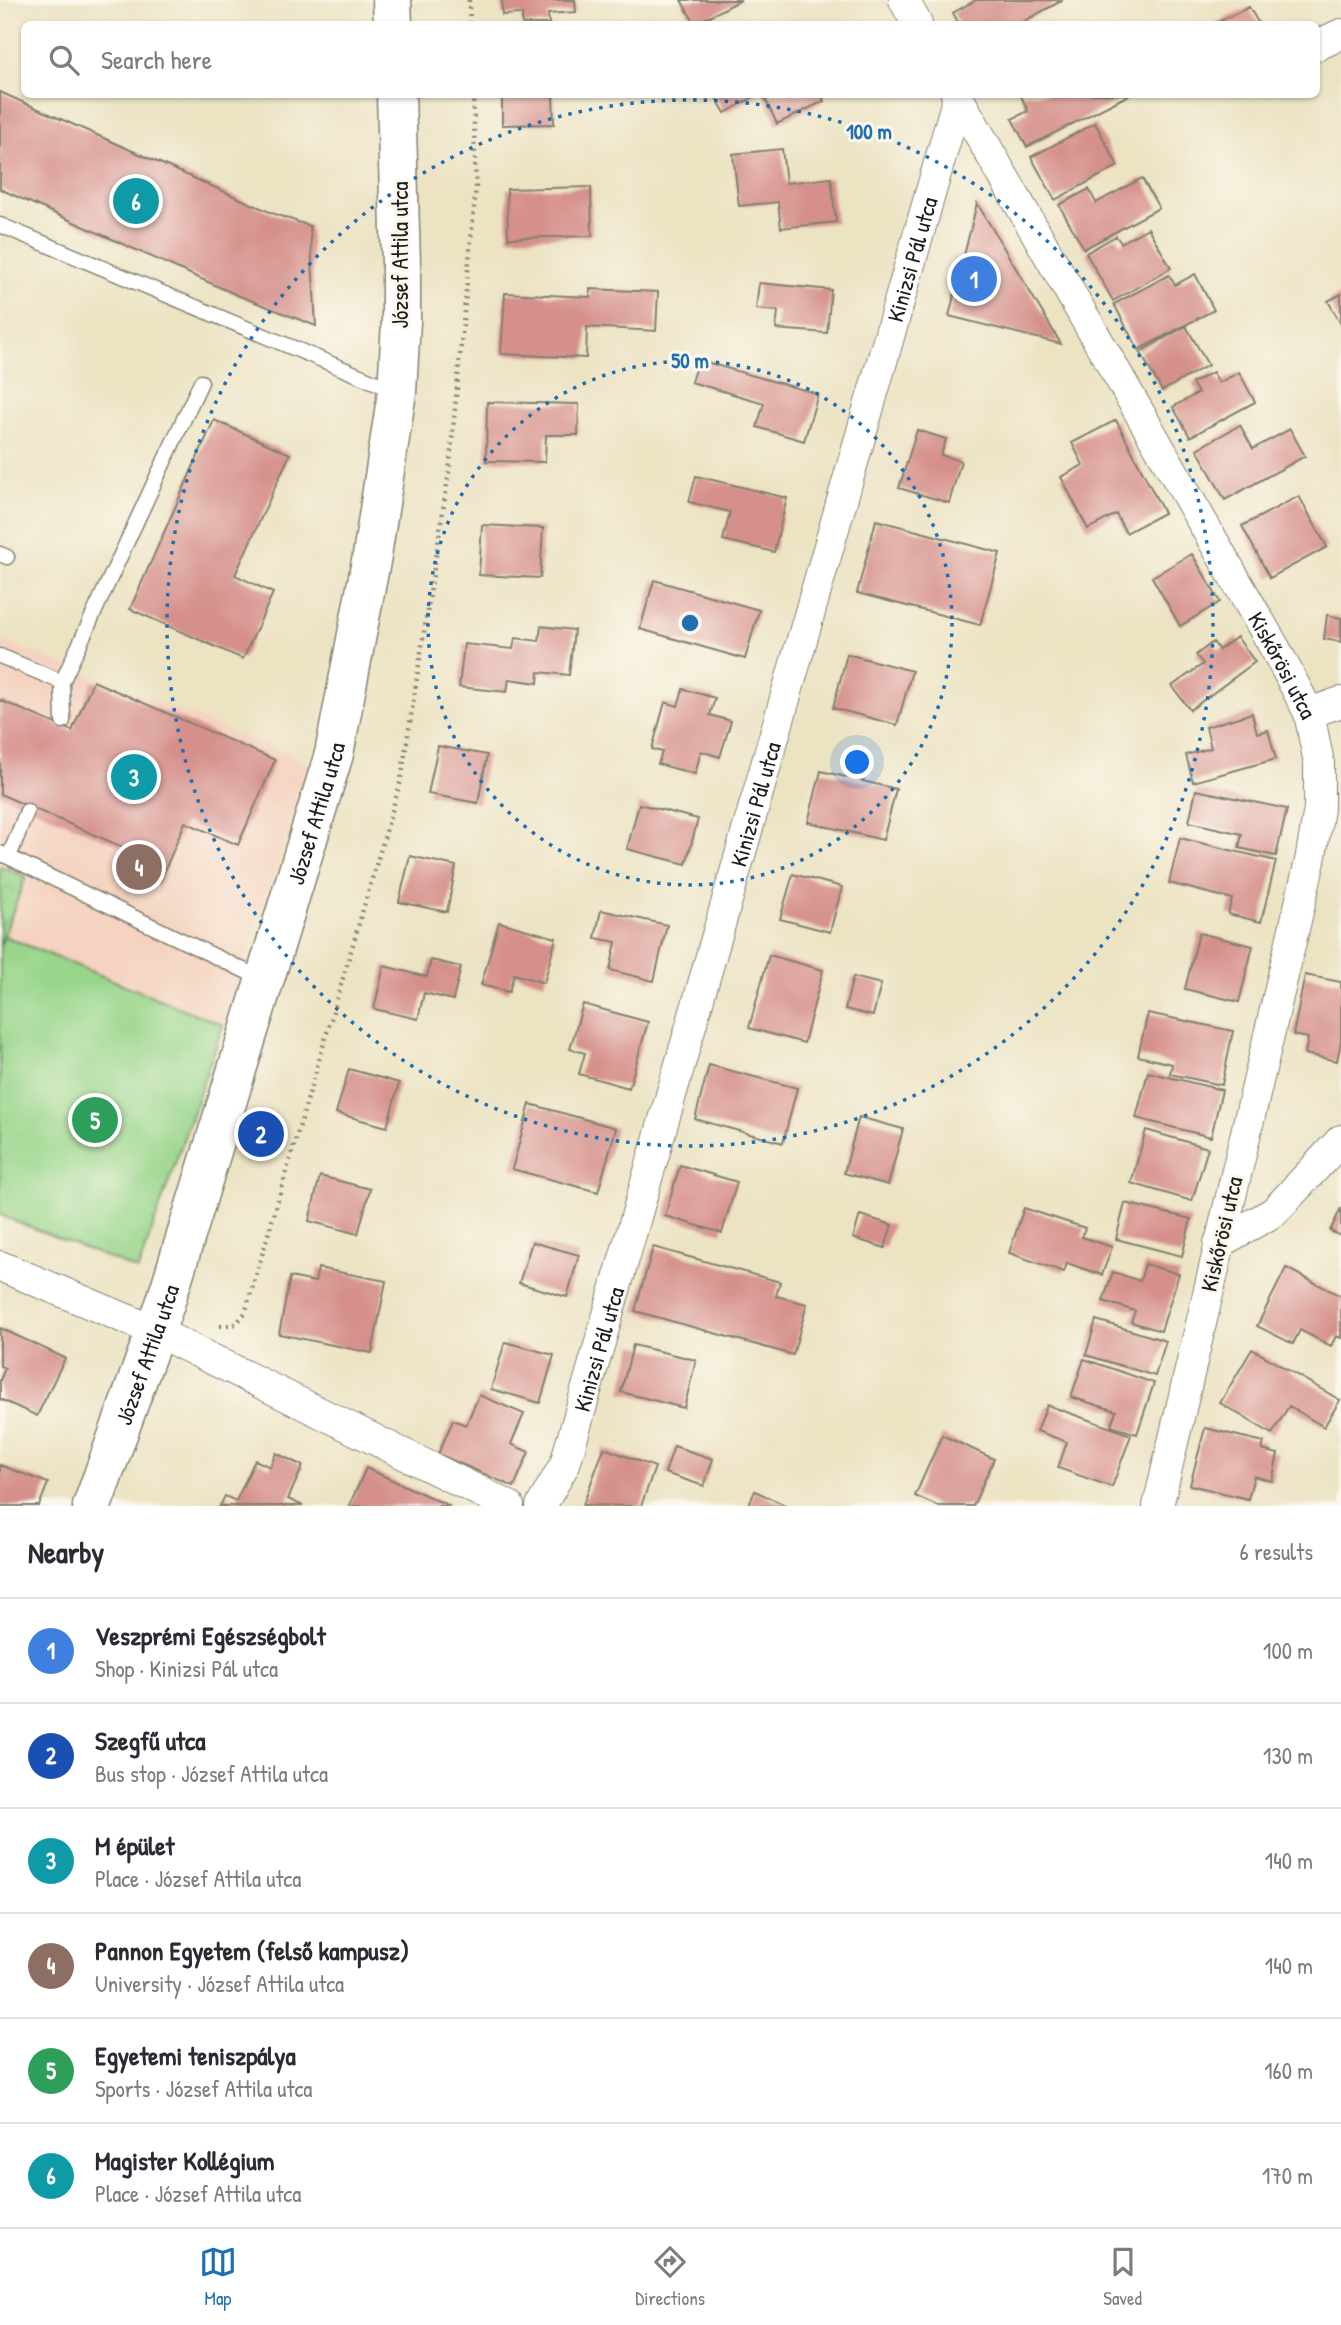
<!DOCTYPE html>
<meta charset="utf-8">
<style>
:root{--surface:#fff;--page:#f2f2f3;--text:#2b2b33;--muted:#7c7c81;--line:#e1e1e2;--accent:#1f6fb2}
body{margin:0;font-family:"Patrick Hand",sans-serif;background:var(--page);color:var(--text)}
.you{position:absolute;left:858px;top:763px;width:24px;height:24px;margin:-18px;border:5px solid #fff;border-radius:50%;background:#1a73e8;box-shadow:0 0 0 10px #1a73e833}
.badge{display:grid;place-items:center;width:46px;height:46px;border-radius:50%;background:var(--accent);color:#fff;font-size:23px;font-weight:700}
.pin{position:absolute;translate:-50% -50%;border:4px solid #fff;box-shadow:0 2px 7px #0006}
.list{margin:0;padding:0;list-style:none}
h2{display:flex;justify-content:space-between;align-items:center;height:91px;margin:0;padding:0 28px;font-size:30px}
h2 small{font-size:23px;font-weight:400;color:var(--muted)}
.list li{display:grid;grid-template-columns:46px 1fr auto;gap:21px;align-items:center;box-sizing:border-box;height:105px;padding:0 28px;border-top:2px solid var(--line)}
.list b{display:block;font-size:26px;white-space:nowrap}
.list p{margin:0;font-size:23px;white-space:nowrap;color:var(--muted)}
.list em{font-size:23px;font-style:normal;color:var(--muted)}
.icon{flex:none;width:38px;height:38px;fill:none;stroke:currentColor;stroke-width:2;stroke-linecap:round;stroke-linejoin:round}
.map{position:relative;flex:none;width:1341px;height:1506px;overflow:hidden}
.search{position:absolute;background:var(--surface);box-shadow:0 2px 5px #0004;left:21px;right:21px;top:21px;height:77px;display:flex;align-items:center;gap:18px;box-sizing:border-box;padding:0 24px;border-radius:10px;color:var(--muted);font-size:26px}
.sheet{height:721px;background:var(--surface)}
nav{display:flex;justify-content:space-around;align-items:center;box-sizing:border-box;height:98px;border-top:2px solid var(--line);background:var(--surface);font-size:19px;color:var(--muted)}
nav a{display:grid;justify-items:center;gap:4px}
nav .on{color:var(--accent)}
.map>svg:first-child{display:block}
.built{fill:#f4d3c0}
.grass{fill:#98d58a;stroke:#5a7853;stroke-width:2}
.park{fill:url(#park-crowns);stroke:#5a7853;stroke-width:2}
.building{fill:#d6908b}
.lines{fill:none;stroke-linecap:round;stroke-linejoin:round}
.lane-casing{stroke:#848070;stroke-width:17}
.street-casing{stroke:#848070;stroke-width:32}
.secondary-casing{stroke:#848070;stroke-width:41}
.path{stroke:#848070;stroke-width:4.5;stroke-dasharray:2 5;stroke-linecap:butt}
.lane{stroke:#fff;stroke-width:14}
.street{stroke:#fff;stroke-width:30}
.secondary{stroke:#fff;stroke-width:38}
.ring{fill:none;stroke:#1f6fb2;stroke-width:3.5;stroke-dasharray:3.5 7}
.labels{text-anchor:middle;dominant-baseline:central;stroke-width:6;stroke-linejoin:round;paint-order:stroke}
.street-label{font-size:23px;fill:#1c1c1c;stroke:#fbf7ec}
.centre{fill:#1f6fb2;stroke:#fbf7ec;stroke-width:3.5}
.ring-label{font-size:21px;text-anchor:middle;font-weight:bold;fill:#1f6fb2;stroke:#fbf7ec;stroke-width:6;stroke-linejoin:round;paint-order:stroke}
</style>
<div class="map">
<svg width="1341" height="1506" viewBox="0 0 1341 1506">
<defs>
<pattern id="park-crowns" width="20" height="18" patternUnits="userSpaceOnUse" patternTransform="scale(1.75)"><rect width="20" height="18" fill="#98d58a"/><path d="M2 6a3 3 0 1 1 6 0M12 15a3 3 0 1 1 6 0" fill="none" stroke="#82b676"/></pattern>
</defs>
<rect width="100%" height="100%" fill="#fbf7ec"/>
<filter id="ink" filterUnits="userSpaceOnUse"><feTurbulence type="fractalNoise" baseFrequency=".0143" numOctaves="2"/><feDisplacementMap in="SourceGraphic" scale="14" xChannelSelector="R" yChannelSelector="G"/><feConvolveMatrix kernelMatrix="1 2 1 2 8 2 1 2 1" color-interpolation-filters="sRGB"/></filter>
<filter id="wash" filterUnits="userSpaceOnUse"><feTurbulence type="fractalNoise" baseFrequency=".00686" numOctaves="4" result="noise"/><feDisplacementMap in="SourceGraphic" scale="28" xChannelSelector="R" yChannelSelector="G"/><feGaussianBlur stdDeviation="1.57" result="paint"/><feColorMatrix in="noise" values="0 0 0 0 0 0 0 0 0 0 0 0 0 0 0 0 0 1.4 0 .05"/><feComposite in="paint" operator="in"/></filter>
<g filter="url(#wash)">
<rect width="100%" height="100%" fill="#ece3c3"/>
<path class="built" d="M0 639 312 764 138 1270 0 1215Z"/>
<path class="grass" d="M4 936 223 1025 138 1270 0 1215V946Z"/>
<path class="park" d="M0 866 26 876 0 946Z"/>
<g id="blocks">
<path class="building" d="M502 0H575L576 12 548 14 549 24H522V14L502 15Z
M681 0H741L695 24Z
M976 0H1063L1019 24H959L953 13Z
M1249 7 1259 24H1214Z
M0 92 272 213 310 226 316 326 237 295 0 189Z
M502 94H553L554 124 502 125Z
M714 94H759L725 113Z
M763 94H821L824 101 777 124Z
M1020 94H1131L1027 147 1012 119 1028 111Z
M1095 123 1118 166 1055 200 1031 157Z
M782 149 786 183 831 178 836 222 781 228 778 202 739 206 733 154Z
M1142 178 1159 208 1084 249 1059 205 1089 189 1096 203Z
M591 187 592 236 508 238 507 189Z
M977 203 1061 344 949 316Z
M1148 228 1171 268 1113 301 1086 253 1116 236 1121 243Z
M1195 274 1214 310 1138 350 1114 304 1169 275 1175 285Z
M759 283 831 290 827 333 776 329 778 311 756 309Z
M590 289 658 292 656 331 587 327 586 358 501 354 505 293 590 297Z
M1341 294V324L1328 301Z
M1186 326 1208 365 1162 391 1140 352Z
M698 360 818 394 804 441 757 427 764 403 691 382Z
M1213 372 1219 383 1239 372 1255 402 1190 437 1173 407 1198 393 1192 383Z
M487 402 579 404 578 435H546L545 462 486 461Z
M214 420 290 454 235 575 273 593 243 659 130 609Z
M1116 420 1164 513 1126 533 1116 514 1088 529 1061 477 1083 465 1072 443Z
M1240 425 1253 449 1290 429 1305 456 1225 500 1197 449Z
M917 430 946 439 941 455 961 461 949 503 899 488Z
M696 476 787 498 774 552 723 540 730 512 689 502Z
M1299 496 1327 547 1270 578 1242 526Z
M876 520 1000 553 980 625 857 593Z
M482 525 543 528 540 578 479 575Z
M1192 554 1220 602 1180 626 1152 577Z
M654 580 759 610 745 659 640 629Z
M1327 615 1341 618V642L1324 639Z
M541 626 574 630 569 675 539 672 538 683 509 679 507 692 459 687 464 644 513 649 515 638 539 641Z
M1237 637 1255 662 1190 710 1172 686 1203 664 1196 655 1213 642 1219 650Z
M847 654 912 671 897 725 833 708Z
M93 681 275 760 238 845 185 822 160 882 118 864 125 848 0 794V700L72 731Z
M683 689 715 698 710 715 731 721 720 757 701 751 695 774 658 764 662 752 652 749 665 702 678 706Z
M1252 713 1257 733 1268 730 1276 759 1193 782 1186 755 1211 748 1206 727Z
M438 746 487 755 478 803 428 794Z
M821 771 896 789 883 840 808 822Z
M1196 790 1287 809 1276 856 1239 848 1242 834 1189 822Z
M639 804 698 819 686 864 627 849Z
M1180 838 1276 861 1261 922 1228 914 1232 899 1169 883Z
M410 856 456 866 447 912 399 902Z
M793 874 842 887 830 932 780 919Z
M601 910 667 925 654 981 610 970 616 942 595 938Z
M499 922 556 938 544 983 514 974 509 992 481 985Z
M1199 933 1253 946 1239 1002 1185 989Z
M769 955 823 970 804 1043 749 1028Z
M431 960 461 967 453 1000 424 993 418 1019 374 1009 384 966 427 977Z
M1305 975 1341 982V1041L1337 1061 1305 1054 1308 1038 1293 1035Z
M853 977 881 984 873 1016 845 1009Z
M583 1004 648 1022 629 1088 579 1074 585 1053 570 1049Z
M1148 1013 1233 1031 1222 1085 1170 1074 1172 1064 1138 1056Z
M709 1065 797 1088 783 1143 695 1119Z
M349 1069 399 1083 387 1127 336 1113Z
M1148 1072 1222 1090 1211 1137 1136 1118Z
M530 1104 616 1128 598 1192 512 1169Z
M859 1117 903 1129 888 1185 844 1173Z
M1146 1130 1208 1148 1192 1201 1131 1183Z
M680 1165 737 1182 722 1233 665 1216Z
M320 1176 370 1189 358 1234 309 1221Z
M1125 1203 1191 1219 1182 1256 1116 1239Z
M1024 1208 1085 1228 1082 1237 1112 1247 1102 1275 1067 1263 1064 1272 1009 1253Z
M1341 1208V1236L1330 1231Z
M860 1215 892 1225 885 1248 853 1238Z
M532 1242 579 1255 567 1297 519 1283Z
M653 1247 780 1282 776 1296 807 1304 793 1355 635 1311Z
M1145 1264 1179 1274 1161 1331 1131 1322 1135 1311 1103 1301 1113 1272 1140 1281Z
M318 1268 386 1281 372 1353 279 1334 290 1277 315 1282Z
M1286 1268 1341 1296V1338L1336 1336 1331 1346 1300 1330 1293 1344 1257 1326Z
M1096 1320 1166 1341 1155 1376 1086 1355Z
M0 1328 65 1358 37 1416 0 1399V1380L5 1368 0 1366Z
M505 1342 554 1355 540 1403 491 1389Z
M633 1345 696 1360 684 1408 621 1392Z
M1252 1349 1340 1400 1324 1427 1289 1406 1272 1434 1220 1403Z
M1084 1359 1154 1383 1137 1434 1111 1426 1116 1411 1071 1397Z
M479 1395 524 1414 511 1444 529 1452 514 1487 438 1454 453 1420 466 1425Z
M1047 1405 1131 1435 1112 1487 1058 1468 1067 1442 1037 1431Z
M1205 1428 1264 1442 1262 1450 1278 1454 1272 1481 1254 1476 1248 1499 1190 1485Z
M942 1435 994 1459 973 1506H937L915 1496Z
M674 1446 713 1459 704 1486 665 1473Z
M604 1448 655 1467 641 1506 583 1505Z
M276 1453 303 1466 288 1499 303 1506H220L225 1496 236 1501 255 1460 270 1467Z
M0 1465 48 1483 39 1506H0Z
M366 1468 414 1490 450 1506H349Z
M755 1491 787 1506H748Z"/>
</g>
</g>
<g filter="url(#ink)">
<use href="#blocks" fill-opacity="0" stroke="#848070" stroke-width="2"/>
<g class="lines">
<defs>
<path id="lane" d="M0 225 396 391
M0 554 7 557
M0 656 62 682 63 721
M62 682 201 382
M0 853 262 979
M9 857 27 811"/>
<g id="street">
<path d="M904 0 917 24"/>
<path d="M1316 46 1341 34"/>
<path id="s1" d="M956 94 1276 650 1309 713 1319 763V809L1310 861 1158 1506"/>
<path d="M1309 713 1341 702"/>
<path d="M1219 1243 1274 1212 1341 1140"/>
<path d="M0 1266 155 1331 509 1506"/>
<path id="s2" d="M541 1506 565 1464 958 97"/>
</g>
<g id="secondary">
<path d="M392 0 393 24"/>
<path id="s3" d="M92 1506 165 1304 334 754 372 556 397 392 401 321V264L396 94"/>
</g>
</defs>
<use href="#lane" class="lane-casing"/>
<use href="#street" class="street-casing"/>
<use href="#secondary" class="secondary-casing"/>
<path class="path" d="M469 0 470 24
M220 1326 236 1324 245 1313 401 780 449 472 476 186 473 94"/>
<use href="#lane" class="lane"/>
<use href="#street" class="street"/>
<use href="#secondary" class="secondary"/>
</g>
</g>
<g class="ring">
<circle cx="690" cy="623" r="262"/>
<circle cx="690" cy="623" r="523"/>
</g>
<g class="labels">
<g class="street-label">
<text transform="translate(399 255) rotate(-90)">József Attila utca</text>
<text stroke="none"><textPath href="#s2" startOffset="1302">Kinizsi Pál utca</textPath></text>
<text stroke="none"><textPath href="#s1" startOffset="658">Kiskőrösi utca</textPath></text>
<text stroke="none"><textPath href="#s2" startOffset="735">Kinizsi Pál utca</textPath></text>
<text stroke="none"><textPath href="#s3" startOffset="728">József Attila utca</textPath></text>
<text transform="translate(1221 1234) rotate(-77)">Kiskőrösi utca</text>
<text stroke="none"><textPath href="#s2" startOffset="168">Kinizsi Pál utca</textPath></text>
<text stroke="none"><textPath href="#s3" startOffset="161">József Attila utca</textPath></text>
</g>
</g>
<circle cx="690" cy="623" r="10" class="centre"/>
<g class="ring-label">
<text x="869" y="139">100 m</text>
<text x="690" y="368">50 m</text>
</g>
</svg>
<div class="you"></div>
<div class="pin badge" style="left:974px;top:279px;background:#3f7fe0">1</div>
<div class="pin badge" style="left:261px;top:1134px;background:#1a4fb4">2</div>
<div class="pin badge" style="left:134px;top:777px;background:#0f9aa8">3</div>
<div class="pin badge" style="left:139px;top:867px;background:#8d6e63">4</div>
<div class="pin badge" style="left:95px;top:1120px;background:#2e9e5b">5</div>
<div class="pin badge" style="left:136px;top:201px;background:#0f9aa8">6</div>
<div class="search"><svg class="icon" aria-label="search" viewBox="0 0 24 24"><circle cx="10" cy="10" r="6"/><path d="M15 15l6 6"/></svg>Search here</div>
</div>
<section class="sheet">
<h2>Nearby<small>6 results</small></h2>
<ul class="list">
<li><span class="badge" style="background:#3f7fe0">1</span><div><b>Veszprémi Egészségbolt</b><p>Shop · Kinizsi Pál utca</p></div><em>100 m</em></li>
<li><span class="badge" style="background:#1a4fb4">2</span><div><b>Szegfű utca</b><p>Bus stop · József Attila utca</p></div><em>130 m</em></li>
<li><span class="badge" style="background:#0f9aa8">3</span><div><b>M épület</b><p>Place · József Attila utca</p></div><em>140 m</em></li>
<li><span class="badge" style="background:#8d6e63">4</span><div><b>Pannon Egyetem (felső kampusz)</b><p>University · József Attila utca</p></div><em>140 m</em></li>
<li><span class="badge" style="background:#2e9e5b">5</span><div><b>Egyetemi teniszpálya</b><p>Sports · József Attila utca</p></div><em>160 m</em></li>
<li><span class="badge" style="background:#0f9aa8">6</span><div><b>Magister Kollégium</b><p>Place · József Attila utca</p></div><em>170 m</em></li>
</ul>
</section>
<nav>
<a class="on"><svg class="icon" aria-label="map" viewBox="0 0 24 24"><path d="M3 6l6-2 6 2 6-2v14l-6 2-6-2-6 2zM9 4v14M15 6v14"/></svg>Map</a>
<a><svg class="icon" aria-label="directions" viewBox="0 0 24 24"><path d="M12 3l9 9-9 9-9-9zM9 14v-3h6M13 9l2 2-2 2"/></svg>Directions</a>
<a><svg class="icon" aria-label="saved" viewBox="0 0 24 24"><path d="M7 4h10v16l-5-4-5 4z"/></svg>Saved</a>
</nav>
